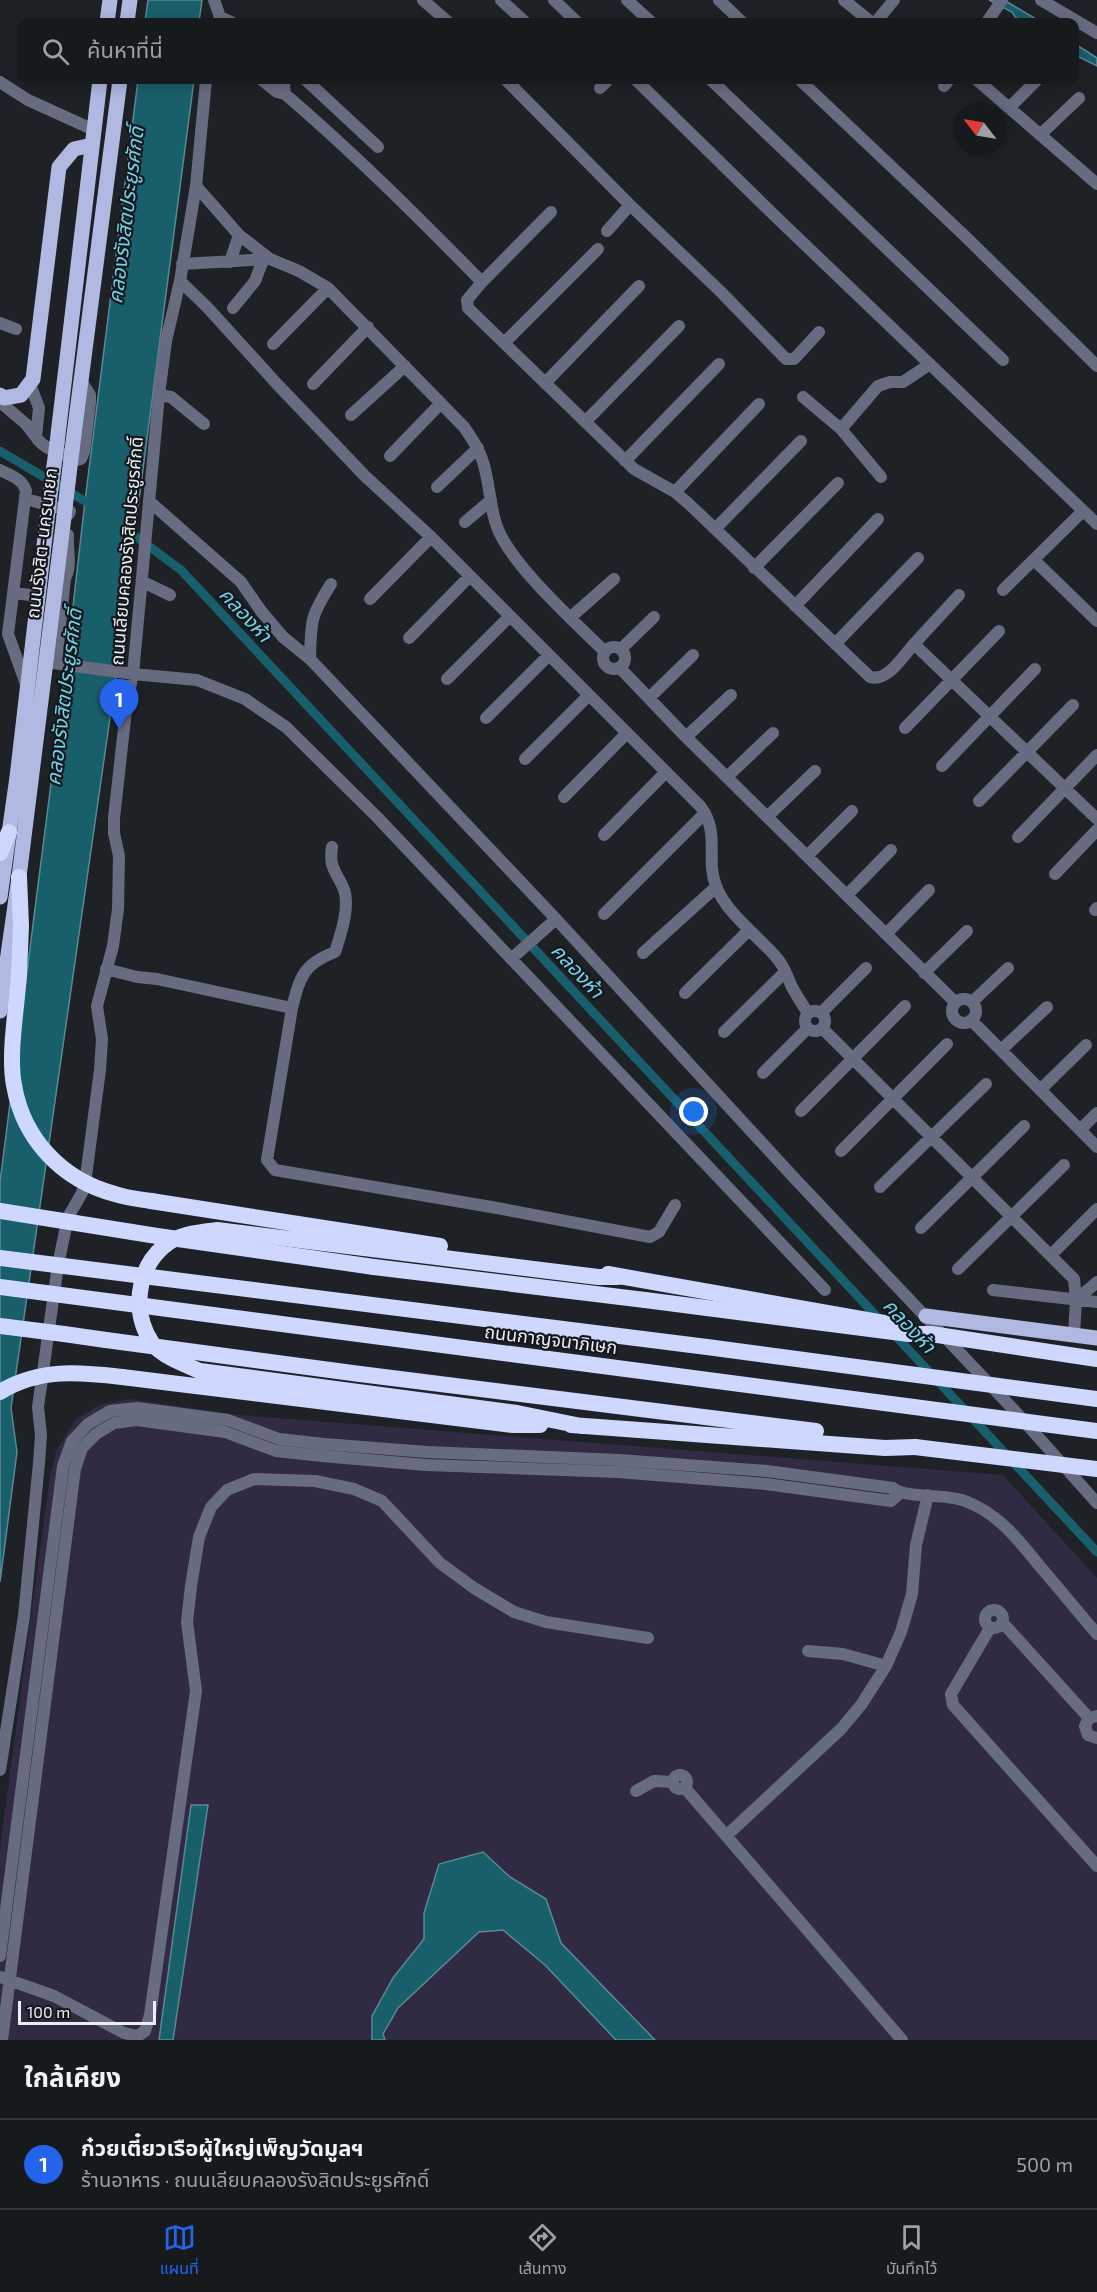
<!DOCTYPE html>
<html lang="th">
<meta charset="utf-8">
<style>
:root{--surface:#161a1d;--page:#1f2326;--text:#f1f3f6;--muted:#9ea1a4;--line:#35383b;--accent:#2563eb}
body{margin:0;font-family:"Exo 2","Noto Sans Thai",sans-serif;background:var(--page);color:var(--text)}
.compass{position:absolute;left:953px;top:102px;width:54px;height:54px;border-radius:50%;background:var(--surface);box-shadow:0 3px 15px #0003;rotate:301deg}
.scale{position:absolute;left:18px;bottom:15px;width:138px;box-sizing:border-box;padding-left:6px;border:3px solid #ebeef2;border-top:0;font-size:16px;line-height:21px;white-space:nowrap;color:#ebeef2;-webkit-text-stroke:4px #14181d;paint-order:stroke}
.you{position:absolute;left:694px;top:1112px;width:21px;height:21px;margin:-15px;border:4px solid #fff;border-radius:50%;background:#1a73e8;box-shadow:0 0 0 9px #1a73e833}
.badge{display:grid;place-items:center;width:39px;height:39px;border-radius:50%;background:var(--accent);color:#fff;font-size:20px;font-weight:700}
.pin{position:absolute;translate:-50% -50px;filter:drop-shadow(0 2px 3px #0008)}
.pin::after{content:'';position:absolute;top:32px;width:21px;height:18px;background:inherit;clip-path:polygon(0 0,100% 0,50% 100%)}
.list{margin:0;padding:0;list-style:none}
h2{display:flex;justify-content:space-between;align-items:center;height:78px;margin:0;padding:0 24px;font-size:26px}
h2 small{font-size:20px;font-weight:400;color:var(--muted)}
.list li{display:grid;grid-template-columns:39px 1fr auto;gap:18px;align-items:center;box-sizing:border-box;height:90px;padding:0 24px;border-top:2px solid var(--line)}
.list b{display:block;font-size:22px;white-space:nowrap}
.list p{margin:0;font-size:20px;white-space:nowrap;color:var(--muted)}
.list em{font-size:20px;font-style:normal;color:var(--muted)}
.icon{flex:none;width:33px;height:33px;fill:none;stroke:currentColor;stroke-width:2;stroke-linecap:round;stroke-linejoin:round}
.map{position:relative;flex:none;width:1097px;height:2040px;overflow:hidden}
.search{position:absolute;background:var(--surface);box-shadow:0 3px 15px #0003;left:18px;right:18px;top:18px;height:66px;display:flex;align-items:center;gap:15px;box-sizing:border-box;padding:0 21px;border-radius:12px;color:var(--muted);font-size:22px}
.sheet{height:168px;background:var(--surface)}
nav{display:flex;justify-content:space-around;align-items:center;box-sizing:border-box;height:84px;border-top:2px solid var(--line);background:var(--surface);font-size:16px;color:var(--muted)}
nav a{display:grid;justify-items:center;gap:3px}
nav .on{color:var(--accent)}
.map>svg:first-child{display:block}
.green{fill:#302a42}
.water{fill:#195f6b;stroke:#588a94;stroke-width:1.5}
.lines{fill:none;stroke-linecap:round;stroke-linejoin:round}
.canal{stroke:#195f6b;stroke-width:9}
.minor{stroke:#686c80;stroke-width:12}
.major{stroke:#afb9e1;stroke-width:15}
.highway{stroke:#ced8ff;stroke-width:16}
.major-bridge{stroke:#afb9e1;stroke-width:15}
.highway-bridge{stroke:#ced8ff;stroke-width:16}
.labels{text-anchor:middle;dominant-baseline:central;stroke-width:4.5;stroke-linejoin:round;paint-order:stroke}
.street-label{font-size:18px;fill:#ebeef2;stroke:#14181d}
.water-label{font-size:20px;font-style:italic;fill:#6fd5e9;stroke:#14181d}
</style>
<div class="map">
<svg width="1097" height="2040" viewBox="0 0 1097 2040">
<rect width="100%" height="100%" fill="#1e2227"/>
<path class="green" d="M130 1399 238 1415 1003 1475 1097 1578V2040H0V1847L49 1483 56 1451 76 1419 102 1404Z"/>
<path class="water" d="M148 0H202L199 22H145Z
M989 0H1004L1041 22H1019L1012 12Z
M1075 44 1097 58V66L1075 55Z
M138 80H194L115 683 11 1408 17 1452 0 1582V1182L67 659 85 501Z
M191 1805H208L173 2040H159Z
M483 1852 510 1877 546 1899 561 1943 655 2040H616L545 1965 503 1930 479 1932 398 2008 383 2034 385 2040H372V2016L393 1978 424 1939V1913L439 1864Z"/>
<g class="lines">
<path class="canal" d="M0 451 93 506
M127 530 181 570 880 1320
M892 1332 1097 1552"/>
<path class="minor" d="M214 0 220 17 218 22
M423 0 448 22
M501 0 525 22
M554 0 577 22
M627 0 651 22
M719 0 742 22
M844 0 871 22
M1041 0 1097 33
M220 17 231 22
M876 22 894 0
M987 22 1002 0
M262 80 277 92 285 94C354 153 418 217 482 282L467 300 468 308 634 469 675 492 689 504 870 677C888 682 903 656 914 644L1097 819
M280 80 284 84 285 94
M306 80 378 147
M506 80 630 205 721 292 786 359H794L797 356 819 332
M636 80 776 217 1097 524
M711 80 1003 360
M800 80 968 239 1097 366
M977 80 1097 184
M0 82 28 100 94 130
M944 86 949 80
M600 88 608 80
M1010 107 1037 80
M1040 135 1079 98
M196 186 239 235 270 259 299 271 328 288 464 427C471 437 478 447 482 459 490 481 489 505 497 527 511 565 575 622 605 652
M607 231 630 205
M230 262 239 235
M182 264 270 259
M180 281 207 307 277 384 365 476 431 537 700 806C721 833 705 858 716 886 726 913 758 936 776 957 784 965 787 976 791 985 796 995 802 1004 808 1013
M482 282 551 212
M233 308 255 281 263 260
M0 323 16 329
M505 342 598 249
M273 344 328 288
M545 383 639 286
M30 384 39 408 36 437C44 450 63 454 77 460L81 459 84 452 90 403V395L80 379
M313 384 368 327
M159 395 171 397 204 424
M803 397 841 429 881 477
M0 402 26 424 36 437
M351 415 405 366
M585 422 679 326
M841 429 878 386 890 382H903L930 364
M390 456 441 403
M625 461 719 364
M0 470C10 475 23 479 26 491L8 634 27 687
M437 487 478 448
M675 492 759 404
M26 499 70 511 69 514
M149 501 241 582 261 611 283 637 310 659 556 919 797 1181 1014 1410 1097 1503
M465 522 491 500
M715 529 801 441
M1034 560 1097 621
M754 568 838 483
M143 582 170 595
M1003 590 1083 511
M14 593 38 596
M370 599 431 537
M795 606 878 519
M571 617 614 579
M409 638 470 576
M835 644 918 558
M914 644 959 595
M603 658a11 11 0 1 1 22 0a11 11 0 1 1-22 0Z
M621 649 654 617
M310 659C311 621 310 617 331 584
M46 662 133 674 197 680 245 699 286 727 377 817 825 1290
M56 663 65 578C72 567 67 549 68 535
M620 668 686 737 955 1002
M447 679 510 616
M649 698 693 655
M486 718 549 655
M905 728 999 631
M686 737 731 695
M525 759 589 695
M942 766 1035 669
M727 777 773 733
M564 797 627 733
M979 801 1073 705
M768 816 815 771
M604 835 666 772
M1018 837 1097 755
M808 855 852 811
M1055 874 1097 830
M847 895 891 850
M1095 910 1097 908
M604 914 705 813
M886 934 929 890
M643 953 716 887
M511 959 556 919
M106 969 137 977 157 979 292 1008 267 1160 275 1170 497 1208 650 1237 659 1232 675 1205
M924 973 967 931
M685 993 749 930
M952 1011a12 12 0 1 1 24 0a12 12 0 1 1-24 0Z
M972 1002 1008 968
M292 1008C300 977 303 964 335 952 341 934 351 905 343 887 335 870 329 867 332 847
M805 1021a10 10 0 1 1 20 0a10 10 0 1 1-20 0Z
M822 1012 866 968
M971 1020 1097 1147
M823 1029 1074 1279 1076 1300 1074 1334
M724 1032 785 972
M1001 1050 1047 1007
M763 1073 808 1028
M1040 1090 1086 1045
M801 1111 905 1006
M1080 1130 1097 1113
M841 1151 947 1044
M880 1187 986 1084
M921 1228 1024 1126
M1051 1255 1097 1209
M958 1269 1064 1165
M993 1290 1097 1302
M1076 1300 1097 1282
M985 1619a9 9 0 1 1 18 0a9 9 0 1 1-18 0Z
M1003 1623 1089 1718
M990 1628 951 1694 953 1705 1097 1866
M808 1651 843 1654 886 1666
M1097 1716 1089 1718 1085 1726 1088 1735 1097 1738
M0 1770 24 1616 39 1463 41 1435 38 1407 58 1265 68 1217 82 1193 86 1176 100 1070 102 1039 97 1006 113 946 118 909 119 856 114 833V818L127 701 133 674 159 395 166 341 180 281 196 186 206 80
M673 1782a7 7 0 1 1 14 0a7 7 0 1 1-14 0Z
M685 1788 902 2040
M636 1791 654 1781 672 1782
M726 1836 841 1729 861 1705 886 1666 901 1632 912 1594 916 1545 928 1495
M0 1956 63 1466 72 1441 88 1424 110 1411 137 1408 228 1420 279 1439 324 1444 427 1452 619 1460 767 1471 893 1488C906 1499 945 1493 965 1501 1000 1514 1020 1542 1043 1570 1061 1591 1079 1613 1097 1634
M0 1977 54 1996 124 2033 138 2036 145 2031 150 2015 196 1691 187 1622 191 1586 199 1537 211 1507 227 1490 254 1479 315 1481 354 1489 382 1501 440 1563 474 1588 514 1612 546 1622 648 1638
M2 2040 75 1469 82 1448 96 1434 114 1423 137 1420 225 1432 276 1451 322 1456 426 1465 618 1472 766 1484 891 1501 899 1494"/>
<path class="major" d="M107 22 110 0
M127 22 130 0
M0 395 4 398 21 395 33 379 59 167 74 149 92 145
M57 443 100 80
M72 450 120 80
M0 897 17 777 48 511
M0 1011 19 877 64 517
M926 1316 1097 1338"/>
<path class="highway" d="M0 853 9 832
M19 877 21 926 19 974
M151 1201 440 1246
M374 1267 645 1300
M608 1274 901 1326
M64 1334 106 1340
M360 1374 816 1431
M122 1377 513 1425H540
M571 1425 885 1448 915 1447
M581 1426 517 1413 200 1371C186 1365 161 1356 152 1343 132 1313 136 1270 164 1246 177 1234 200 1232 217 1230L598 1277H618"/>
<path class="major-bridge" d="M48 511 57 443
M64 517 72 450"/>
<path class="highway-bridge" d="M19 974C17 1007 8 1054 14 1085 23 1139 62 1180 115 1194 126 1198 139 1199 151 1201
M0 1211 157 1236 374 1267
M0 1258 707 1347 1097 1399
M0 1287 1097 1431
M645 1300 909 1334H931L1097 1359
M0 1326 64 1334
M106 1340 360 1374
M0 1392C39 1368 79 1372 122 1377
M915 1447 1097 1469"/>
</g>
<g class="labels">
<g class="street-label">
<text transform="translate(41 543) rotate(-83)">ถนนรังสิต-นครนายก</text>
<text transform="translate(126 551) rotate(-85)">ถนนเลียบคลองรังสิตประยูรศักดิ์</text>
<text transform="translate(551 1339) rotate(7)">ถนนกาญจนาภิเษก</text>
</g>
<g class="water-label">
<text transform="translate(125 215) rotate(-83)">คลองรังสิตประยูรศักดิ์</text>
<text transform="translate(246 614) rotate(47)">คลองห้า</text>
<text transform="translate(63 697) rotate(-83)">คลองรังสิตประยูรศักดิ์</text>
<text transform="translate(578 970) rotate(47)">คลองห้า</text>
<text transform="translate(910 1325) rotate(47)">คลองห้า</text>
</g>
</g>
</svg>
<svg class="compass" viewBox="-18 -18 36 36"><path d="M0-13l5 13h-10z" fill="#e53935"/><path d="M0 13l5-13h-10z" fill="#9ea1a4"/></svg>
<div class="scale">100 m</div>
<div class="you"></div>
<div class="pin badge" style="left:119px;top:729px">1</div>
<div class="search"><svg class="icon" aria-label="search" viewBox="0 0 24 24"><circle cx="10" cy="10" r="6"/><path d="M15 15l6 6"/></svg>ค้นหาที่นี่</div>
</div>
<section class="sheet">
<h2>ใกล้เคียง<small></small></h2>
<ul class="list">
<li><span class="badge">1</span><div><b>ก๋วยเตี๋ยวเรือผู้ใหญ่เพ็ญวัดมูลฯ</b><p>ร้านอาหาร · ถนนเลียบคลองรังสิตประยูรศักดิ์</p></div><em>500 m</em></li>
</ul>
</section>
<nav>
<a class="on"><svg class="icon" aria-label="map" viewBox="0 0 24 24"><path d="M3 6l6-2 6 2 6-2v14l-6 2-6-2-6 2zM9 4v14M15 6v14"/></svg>แผนที่</a>
<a><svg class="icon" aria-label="directions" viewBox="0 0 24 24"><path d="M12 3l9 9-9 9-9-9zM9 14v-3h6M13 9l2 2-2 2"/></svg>เส้นทาง</a>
<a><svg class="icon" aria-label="saved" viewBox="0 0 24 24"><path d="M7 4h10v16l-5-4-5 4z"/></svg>บันทึกไว้</a>
</nav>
